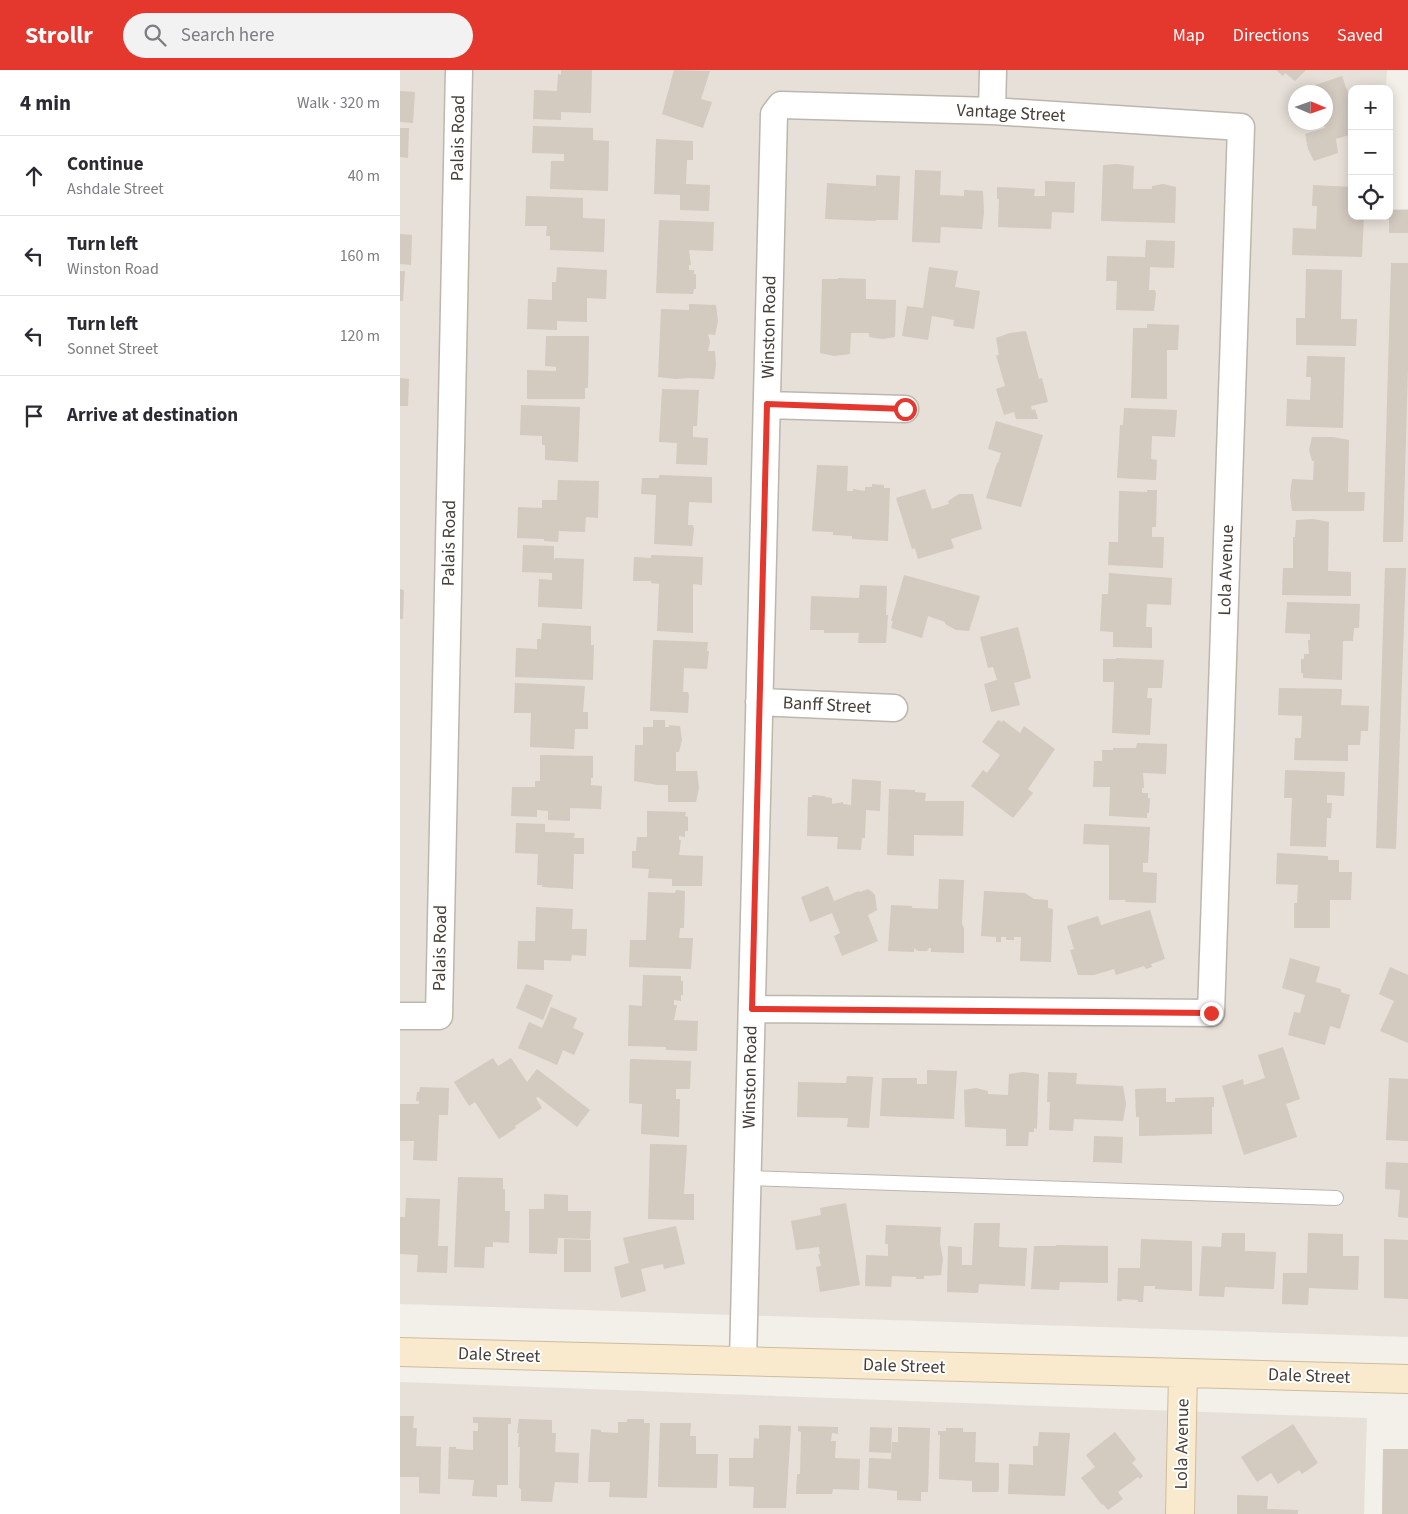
<!DOCTYPE html>
<meta charset="utf-8">
<style>
:root{--surface:#fff;--page:#f2f2f3;--text:#2b2b33;--muted:#7c7c81;--line:#e1e1e2;--accent:#e4382f}
body{margin:0;font-family:"Source Sans 3",sans-serif;background:var(--page);color:var(--text)}
.controls{position:absolute;right:15px;top:15px;display:grid;overflow:hidden;border-radius:10px;box-shadow:0 2px 12px #0003}
.controls button{width:45px;height:45px;display:grid;place-items:center;padding:0;border:0;border-bottom:1px solid var(--line);background:var(--surface);color:var(--text);font:25px sans-serif}
.compass{position:absolute;left:888px;top:15px;width:45px;height:45px;border-radius:50%;background:var(--surface);box-shadow:0 2px 12px #0003;rotate:92deg}
.stop{position:absolute;width:15px;height:15px;margin:-11px;border:4px solid #e4382f;border-radius:50%;background:#fff}
.stop.end{background:#e4382f;border-color:#fff;box-shadow:0 1px 5px #0008}
.list{margin:0;padding:0;list-style:none}
h2{display:flex;justify-content:space-between;align-items:center;height:65px;margin:0;padding:0 20px;font-size:21px}
h2 small{font-size:16px;font-weight:400;color:var(--muted)}
.list li{display:grid;grid-template-columns:32px 1fr auto;gap:15px;align-items:center;box-sizing:border-box;height:80px;padding:0 20px;border-top:1px solid var(--line)}
.list b{display:block;font-size:19px;white-space:nowrap}
.list p{margin:0;font-size:16px;white-space:nowrap;color:var(--muted)}
.list em{font-size:16px;font-style:normal;color:var(--muted)}
.icon{flex:none;width:28px;height:28px;fill:none;stroke:currentColor;stroke-width:2;stroke-linecap:round;stroke-linejoin:round}
.map{position:relative;flex:none;width:1008px;height:1444px;overflow:hidden}
header{display:flex;align-items:center;gap:30px;box-sizing:border-box;height:70px;padding:0 25px;background:var(--accent);color:#fff}
header strong{font-size:24px}
nav{display:flex;gap:28px;margin-inline-start:auto;font-size:18px}
.search{width:350px;height:45px;background:var(--page);display:flex;align-items:center;gap:12px;box-sizing:border-box;padding:0 18px;border-radius:28px;color:var(--muted);font-size:19px}
main{display:flex}
aside{flex:1;background:var(--surface)}
.map>svg:first-child{display:block}
.residential{fill:#e6e0d8;fill-rule:evenodd}
.building{fill:#d3cac0}
.lines{fill:none;stroke-linecap:round;stroke-linejoin:round}
.lane-casing{stroke:#bdb6ad;stroke-width:16}
.street-casing{stroke:#bdb6ad;stroke-width:29}
.secondary-casing{stroke:#cebc9d;stroke-width:30}
.lane{stroke:#fff;stroke-width:14}
.street{stroke:#fff;stroke-width:26}
.secondary{stroke:#f9eacd;stroke-width:28}
.route{stroke:#e4382f;stroke-width:6}
.labels{text-anchor:middle;dominant-baseline:central;stroke-width:4;stroke-linejoin:round;paint-order:stroke}
.street-label{font-size:18px;fill:#463f38;stroke:#fff}
</style>
<header>
<strong>Strollr</strong>
<div class="search"><svg class="icon" aria-label="search" viewBox="0 0 24 24"><circle cx="10" cy="10" r="6"/><path d="M15 15l6 6"/></svg>Search here</div>
<nav><a>Map</a><a>Directions</a><a>Saved</a></nav>
</header>
<main>
<aside>
<h2>4 min<small>Walk · 320 m</small></h2>
<ul class="list">
<li><svg class="icon" aria-label="ahead" viewBox="0 0 24 24"><path d="M12 20V5M6 11l6-6 6 6"/></svg><div><b>Continue</b><p>Ashdale Street</p></div><em>40 m</em></li>
<li><svg class="icon" aria-label="left" viewBox="0 0 24 24"><path d="M17 20v-9H6M10 6l-5 5 5 5"/></svg><div><b>Turn left</b><p>Winston Road</p></div><em>160 m</em></li>
<li><svg class="icon" aria-label="left" viewBox="0 0 24 24"><path d="M17 20v-9H6M10 6l-5 5 5 5"/></svg><div><b>Turn left</b><p>Sonnet Street</p></div><em>120 m</em></li>
<li><svg class="icon" aria-label="arrive" viewBox="0 0 24 24"><path d="M6 21V4h12l-3 4 3 4H6"/></svg><div><b>Arrive at destination</b></div></li>
</ul>
</aside>
<div class="map">
<svg width="1008" height="1444" viewBox="0 0 1008 1444">
<rect width="100%" height="100%" fill="#f3efe9"/>
<path class="residential" d="M0 0H987L986 19H952V146H989V139H1008V1267L0 1234ZM896 22H926V52H896Z
M0 1312 967 1348 964 1444H0Z"/>
<path class="building" d="M161 0H192L191 43 161 42V50L133 49 134 20 157 21 158 4 161 5Z
M274 0 310 1 301 29 312 32 303 58 262 44Z
M876 0H906L895 11 885 3 883 6Z
M942 6 952 34V64L936 69 938 83 914 91 908 79 905 64 925 58 923 52H926V22H909V17Z
M0 21 15 22 13 53 0 52Z
M133 56 193 58V70L209 71 208 121 150 119 151 91H164V84L132 83Z
M0 58H9L8 88 0 87Z
M256 69 293 71V90H287L286 114 310 115 309 141 280 140V125L254 124Z
M717 94 734 96 733 119H752V116L763 114 776 117 775 153 701 151 703 95Z
M515 100 541 101 540 125 564 126V120L583 121 584 143 582 159 541 157 540 173 512 172Z
M476 105 500 106 498 150H476V151L425 149 427 113 476 116Z
M645 111 675 112 674 143 652 142 651 159 598 157 599 129H597V117L635 119 634 126H645Z
M913 115 952 117V146H964L962 187 892 185 893 158 916 159 917 136H912Z
M126 126 183 128V148L205 149 204 182 150 180V166H146L147 156H125Z
M989 140H1008V163H989Z
M259 150 314 152 313 181 289 180 291 195H289V200H294V204H296V219H294L293 224 256 223Z
M0 164 12 165 11 195 0 194Z
M746 170 775 171 774 198 750 197 749 220H755L756 224 754 241 716 240 717 211H706L707 186 745 187Z
M991 193H1008V298L1003 472H983Z
M157 197 207 200 206 229 187 228V252L157 251V260L127 259 128 229 152 230V212H156Z
M529 197 558 201 555 217 580 221 574 259 553 256 554 250 532 246 528 270 502 266 507 236 523 238Z
M906 199 942 200 941 249H957L956 276 896 275V248H905Z
M0 201H5L3 231H0Z
M438 208 466 209V229L496 230 495 267 482 269 469 267V263H451L450 284 434 286 420 283 422 209H438Z
M289 234 316 235 318 251 315 265 308 264 310 272 308 281H315L316 295 314 309 289 308 276 309 258 307 261 239 289 240Z
M747 254 779 255 778 280H767V329L731 328 733 258H747Z
M626 261 639 309 642 308 648 332 631 336 632 340 635 339 638 349H616L614 342 604 345 596 319 605 316 596 285H599L596 268 610 263Z
M146 266H189L188 318H185V329H127V300L156 301V297L145 296Z
M907 286 945 287 943 358 886 356 887 329 910 330 911 307H906Z
M0 308 9 309 8 336H0Z
M262 319 299 320 297 356H293V367L308 368 307 395 276 394 277 373 259 372Z
M121 335 180 337 178 392 145 390V375H142V366L120 365Z
M724 338 777 340 775 367 752 366 751 389 757 390 756 410 717 408 720 355H723Z
M596 351 643 365 621 437 586 428 597 393H598L601 383 588 379Z
M912 367H933L949 370 948 422H965L964 441H892L890 425 892 409 913 410 914 391H912L909 380Z
M417 395 448 396 447 421H453V419L465 421V417H472V414L484 415V418H490L488 471 452 469V466L433 465V462L412 461Z
M259 405 312 407V433L289 432 288 455H293L294 459 292 476 254 474 256 425 241 424 242 408H259Z
M158 410 199 411 198 448 186 447 185 462 159 461 158 472 144 471V469L117 468 118 437 142 438V430H157Z
M525 419 532 439 549 434 548 431 559 424H573L582 459 551 469 554 478 518 489 515 478 512 479 496 428Z
M747 420H757L756 457H752V467H764L763 498 708 495 709 472H718L719 421 747 422Z
M913 449 929 452 928 501 951 502V526L882 525 883 498H893V467H895L896 450Z
M123 475 154 476V490L155 488 184 489 182 539 138 537 139 509 152 510V503L122 502Z
M251 485 303 487 302 515 293 514V563L257 561 259 514 251 513V511H233L234 487 251 488Z
M985 498H1006L996 779 976 778Z
M709 503 772 508 771 535 747 534 746 557H752V578L713 577V562L700 561 702 524H708Z
M504 505 580 526 569 561 556 560 545 554V552L528 546 522 568 491 558 493 551H491Z
M460 515 487 516 486 545H488L486 573H458L459 563H424V560H410L411 526 459 528Z
M0 519 4 520 3 549H0Z
M887 532 960 534 959 558H954L953 571H943L942 610 903 608V603H901V589H904V584H909L908 570H910V564L885 563Z
M142 553 191 556V575H194L193 610 115 607 116 578 137 579V569H141Z
M618 557 631 608 614 613 620 635 591 642 584 614 597 610 593 597 588 598 580 567Z
M253 570 308 572 307 581H309L307 599 284 598 283 622H288L289 626 288 643 250 641Z
M716 588 764 590 762 618H748L747 628H752L750 665 712 663 714 612H703V589H716Z
M115 613 185 616 183 642H188V659H175L174 679 130 677 131 643H114Z
M879 618 942 619 941 635 969 636 968 661H961L960 675H948V691L894 690 895 668H901L902 646 878 645Z
M253 650H265V657H269V655L280 656 282 670 279 682H276V701H297L299 718 296 732H268V715H258L234 711 235 675H243V657H253Z
M598 650 602 652 603 650 620 663 624 656 655 679 628 719 633 723 613 748 571 716 583 700 587 703 600 685 582 672Z
M737 673 767 674 766 704 743 703 744 718H742V723H748V728H750L749 743H747V748L709 746 710 717H693L694 691H702V680H713V678H736Z
M140 685 193 686V708H191V715L202 716 201 739 170 738V751L148 750V741L137 740V747L111 746 112 717H135V711H140Z
M885 700 945 702 944 726 927 725V733H932L931 748H927L926 777 890 776 892 728H884Z
M452 709 481 711 480 741 466 740 465 768H462L461 780 437 779 438 767 407 766 408 727H412V725L425 726V727L432 728V734L443 732V734L451 735Z
M489 719 515 720V722L526 723 525 731H564L563 766 514 765V786L487 785Z
M247 741 286 742 285 746 288 747V761H285V767L279 766V770H281L279 785 303 786 302 816H272V809L248 808 249 799 232 798V781H236L237 767H247Z
M116 753 145 754V762L175 763 174 768H184V784H174L173 819 142 817V815H137L138 784 115 783Z
M684 754 750 757 748 793H743V802L757 803 756 833 725 832 726 830H709V775L683 774Z
M877 783 928 786V790H939V802H952L951 830H930V858H894V833H897L898 815 876 814Z
M539 809 564 810 562 854 564 858V883L531 882V878H529L527 881H518L514 878V882L488 881 491 835 512 836V838L538 839Z
M428 816 434 831 459 821 460 822 468 819 472 822 475 825 477 840 468 845 478 871 442 886 434 866 440 863 432 843 410 852 401 827Z
M276 820 285 821 284 858H280L279 868H293L291 899 229 897 230 870H246L248 822 275 823Z
M584 821 625 823 634 829 648 830V838L653 839 651 892 620 891 621 867H614V870H606V867H601V872H596V867L581 866Z
M136 837 173 839 172 859H187L186 886 172 885 171 891 144 890V900L117 899 118 871H135Z
M750 840 765 889 751 894 752 897 746 899 744 896 716 905 714 899 694 905H678L670 880 674 879 667 856 698 846 701 855Z
M890 888 920 897 916 912 941 919V922L950 925 940 959 930 956 925 975 888 965 894 942 900 943 905 925 882 918Z
M990 897 1008 905V973L980 961 994 931 979 924Z
M243 905 281 906V911H283V925H281V931L274 930V935H277L274 950 298 951 297 981 266 980V977L228 976 229 935 242 936Z
M126 914 153 925 143 950 116 938Z
M151 937 177 948 173 958 184 963 174 985 163 980 157 995 118 978 129 952 142 958Z
M883 977 900 1029 886 1034 897 1067 844 1085 822 1016 843 1009 844 1015 865 1008 858 985Z
M93 988 98 996 111 988 127 1012 137 999 190 1040 177 1057 138 1027 136 1028 142 1038 115 1056 116 1058 99 1069 75 1032 69 1036 54 1012Z
M230 989 291 991 290 1019H276V1029H280L279 1067 241 1064 242 1034 229 1033Z
M527 1000 557 1001 554 1049 480 1046 482 1008H517V1014H527Z
M623 1002 639 1004 637 1059 634 1058V1062H629L628 1076H606V1059L565 1057 564 1020 576 1018 588 1021V1024L608 1025 609 1004Z
M648 1002 677 1003 676 1014 723 1016 726 1034 723 1051 674 1049 673 1061 649 1060 650 1032H647Z
M447 1006 473 1007 469 1058 447 1057 448 1048 397 1047 398 1012 446 1013Z
M989 1008 1008 1009V1071L986 1070Z
M20 1017 49 1018 48 1045H39L37 1091 13 1090 14 1071H0V1034H19V1031H16L17 1022H19Z
M766 1018V1032H775V1028L814 1027V1037H812V1064L739 1066V1047H736L735 1019Z
M694 1066 723 1067 722 1093 693 1092Z
M250 1074 287 1075 284 1124H294V1150L248 1149Z
M986 1092 1008 1093V1148L998 1147 1000 1120 985 1119Z
M58 1107 103 1108V1119H105V1141H110L109 1173 93 1172V1177H85L84 1198 54 1197Z
M144 1124 168 1125V1141H191L190 1169 158 1168 157 1184 129 1183V1139H144Z
M6 1128 40 1129 38 1176H48L47 1203 17 1202 18 1185 0 1184V1147H5Z
M446 1133 460 1215 420 1222 416 1197 421 1196 418 1184H420L419 1177 396 1180 391 1151 421 1145 420 1138Z
M574 1153H600L599 1177 627 1178 625 1216 579 1214 578 1223 547 1222 548 1176 562 1177V1195H572Z
M486 1155 541 1157 540 1173 543 1189 541 1205 524 1206V1209H516V1207L492 1206 491 1217 465 1216 466 1185 488 1186V1174H485Z
M276 1156 285 1194 264 1199 263 1194 241 1199 246 1221 221 1228 214 1197 229 1193 223 1168Z
M822 1163H845V1181L876 1182 874 1219 825 1217 824 1227 799 1226 802 1176 821 1177Z
M908 1163 943 1164V1186H959L958 1220 909 1218 908 1235 882 1234 883 1203H907Z
M164 1169 191 1170V1202H164Z
M741 1169 792 1171V1221L755 1219V1216H744L743 1232H738V1230L722 1229V1231H717L718 1198H740Z
M984 1169 1008 1170V1229L984 1228Z
M656 1175 708 1176V1213L660 1212 659 1220 631 1219 634 1176H656Z
M0 1346H14L13 1358H17L16 1376 41 1377 40 1424 19 1423V1407H0Z
M73 1347 111 1348V1354H108V1415H97V1427L72 1426 74 1410 48 1409 49 1377H56V1379L73 1380V1361H78V1353H73Z
M119 1349 152 1350V1363H156L155 1382 179 1383 178 1413 155 1412 152 1432 121 1431V1419L119 1418 120 1377H118L119 1363H117Z
M227 1349H244V1353H250L247 1428 209 1427 210 1412H188L191 1359 201 1360V1362L218 1363V1352H227Z
M260 1353H291L290 1366H296V1384H318L317 1418 258 1417Z
M893 1354 918 1393 902 1404 899 1400 878 1414 871 1403 857 1412 841 1387Z
M359 1355 391 1356 386 1438H353L354 1417 329 1416V1388H353L354 1368 359 1369Z
M398 1356 438 1357V1364L432 1363 431 1371H436L435 1388 460 1389 459 1420 433 1419 432 1424H396L397 1404H400L401 1362 398 1361Z
M470 1357 492 1358 491 1383 469 1382Z
M498 1357 530 1358 528 1422H521V1431L497 1430V1421L468 1418 469 1388 491 1389 492 1372H498Z
M546 1358H563V1362H576L575 1392 599 1393V1417L598 1422H572V1411L539 1409 540 1365H538V1361H546Z
M639 1362 670 1363 665 1426 608 1424 609 1394 633 1395V1376H638Z
M715 1362 736 1389 732 1393 743 1406 740 1409 738 1407 718 1422 723 1429 708 1440 703 1434 702 1435 681 1408 695 1397 686 1385Z
M983 1379H1008V1444H982Z
M837 1425 868 1426 867 1439 898 1440V1444H837Z"/>
<g class="lines">
<defs>
<path id="lane" d="M347 1108 936 1128"/>
<path id="street" d="M592 41 593 0
M367 335 505 339
M359 632 494 638
M0 946H39L59 0
M343 1291 374 44 381 35 592 41 841 57 811 943 352 939"/>
<path id="secondary" d="M0 1282 1008 1309
M780 1444 783 1303"/>
</defs>
<use href="#lane" class="lane-casing"/>
<use href="#street" class="street-casing"/>
<use href="#secondary" class="secondary-casing"/>
<use href="#lane" class="lane"/>
<use href="#street" class="street"/>
<use href="#secondary" class="secondary"/>
</g>
<g class="lines">
<path class="route" d="M505 339 367 334 352 939 811 943"/>
</g>
<g class="labels">
<g class="street-label">
<text transform="translate(611 43) rotate(3)">Vantage Street</text>
<text transform="translate(58 68) rotate(-89)">Palais Road</text>
<text transform="translate(369 257) rotate(-89)">Winston Road</text>
<text transform="translate(49 473) rotate(-89)">Palais Road</text>
<text transform="translate(826 500) rotate(-88)">Lola Avenue</text>
<text transform="translate(427 635) rotate(3)">Banff Street</text>
<text transform="translate(40 878) rotate(-89)">Palais Road</text>
<text transform="translate(350 1007) rotate(-89)">Winston Road</text>
<text transform="translate(99 1285) rotate(2)">Dale Street</text>
<text transform="translate(504 1296) rotate(2)">Dale Street</text>
<text transform="translate(909 1306) rotate(2)">Dale Street</text>
<text transform="translate(782 1374) rotate(-89)">Lola Avenue</text>
</g>
</g>
</svg>
<div class="controls">
<button>+</button>
<button>−</button>
<button><svg class="icon" aria-label="locate" viewBox="0 0 24 24"><circle cx="12" cy="12" r="6"/><path d="M12 2v4M12 18v4M2 12h4M18 12h4"/></svg></button>
</div>
<svg class="compass" viewBox="-18 -18 36 36"><path d="M0-13l5 13h-10z" fill="#e53935"/><path d="M0 13l5-13h-10z" fill="#7c7c81"/></svg>
<div class="stop" style="left:505px;top:339px"></div>
<div class="stop end" style="left:811px;top:943px"></div>
</div>
</main>
